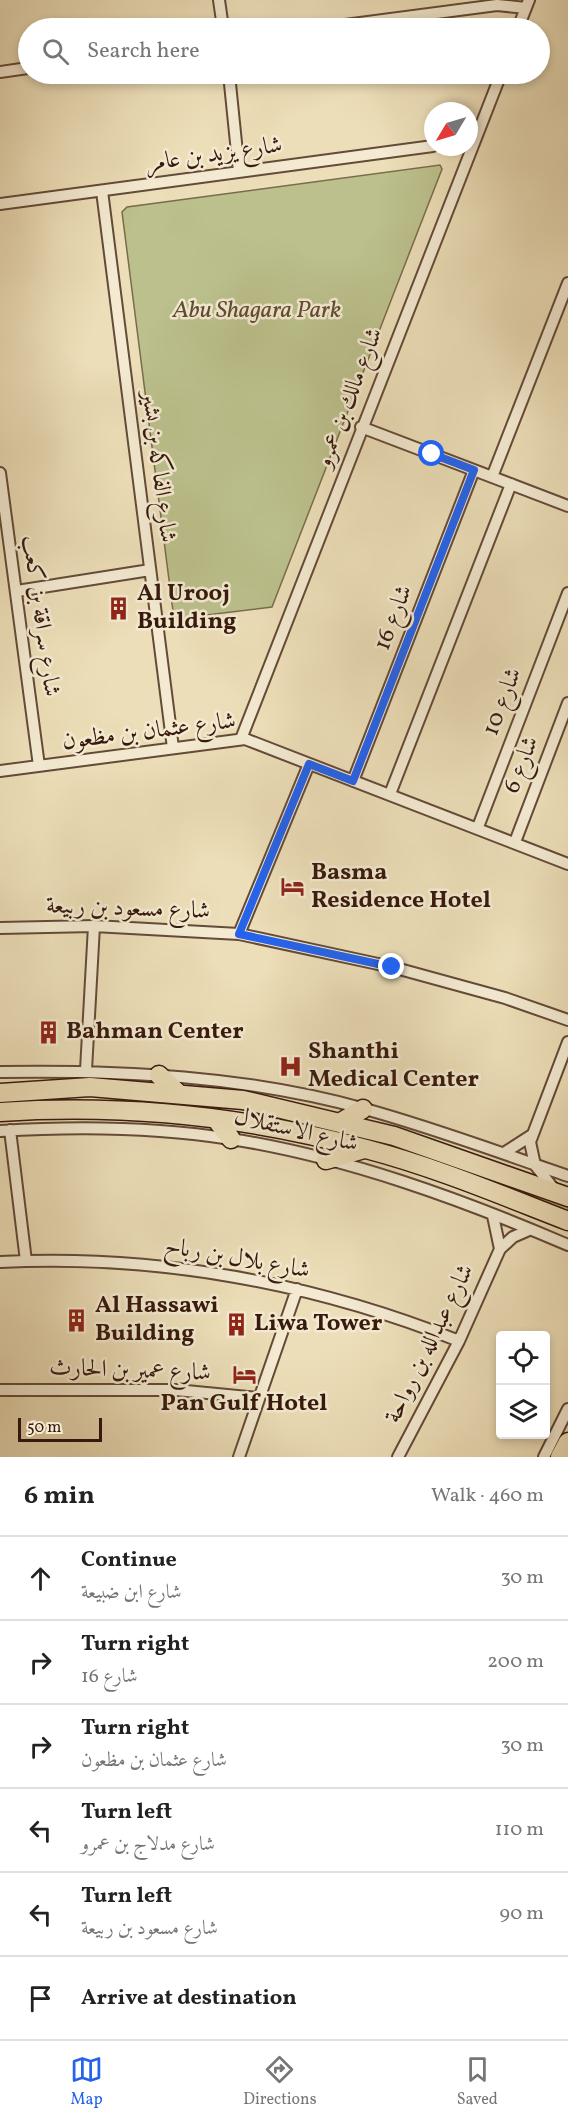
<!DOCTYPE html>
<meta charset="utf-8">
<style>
:root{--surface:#fff;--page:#f6f6f6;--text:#222;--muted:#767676;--line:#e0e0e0;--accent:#2563eb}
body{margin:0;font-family:Vollkorn,Amiri,serif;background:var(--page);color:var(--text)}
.controls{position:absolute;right:18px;bottom:18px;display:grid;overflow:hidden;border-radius:6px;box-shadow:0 3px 9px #0003}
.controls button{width:54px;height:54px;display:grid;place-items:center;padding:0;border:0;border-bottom:2px solid var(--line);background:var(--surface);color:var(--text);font:30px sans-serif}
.compass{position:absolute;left:424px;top:102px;width:54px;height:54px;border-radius:50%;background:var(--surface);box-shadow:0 3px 9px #0003;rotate:232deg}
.scale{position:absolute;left:18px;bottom:15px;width:84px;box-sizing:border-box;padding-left:6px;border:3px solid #37190d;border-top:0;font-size:16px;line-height:21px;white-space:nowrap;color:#37190d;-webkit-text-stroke:4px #f3ead1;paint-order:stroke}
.stop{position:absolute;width:18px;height:18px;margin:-14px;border:4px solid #2563eb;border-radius:50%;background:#fff}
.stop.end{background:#2563eb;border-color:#fff;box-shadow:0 2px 6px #0008}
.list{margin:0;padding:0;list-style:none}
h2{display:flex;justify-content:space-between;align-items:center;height:78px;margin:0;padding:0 24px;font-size:26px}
h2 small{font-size:20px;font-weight:400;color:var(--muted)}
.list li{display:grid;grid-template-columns:39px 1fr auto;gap:18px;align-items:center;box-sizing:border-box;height:84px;padding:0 24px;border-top:2px solid var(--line)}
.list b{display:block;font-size:22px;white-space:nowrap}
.list p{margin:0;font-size:20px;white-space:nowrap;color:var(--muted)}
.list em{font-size:20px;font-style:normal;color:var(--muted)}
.icon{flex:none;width:33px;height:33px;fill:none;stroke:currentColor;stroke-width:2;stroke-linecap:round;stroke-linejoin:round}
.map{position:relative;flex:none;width:568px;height:1457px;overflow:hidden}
.search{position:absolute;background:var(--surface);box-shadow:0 3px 9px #0003;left:18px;right:18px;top:18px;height:66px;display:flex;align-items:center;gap:15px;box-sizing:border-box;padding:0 21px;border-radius:33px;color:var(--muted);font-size:22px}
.sheet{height:582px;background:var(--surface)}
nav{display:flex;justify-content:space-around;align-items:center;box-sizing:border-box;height:84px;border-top:2px solid var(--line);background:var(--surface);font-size:16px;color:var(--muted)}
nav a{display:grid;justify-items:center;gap:3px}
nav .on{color:var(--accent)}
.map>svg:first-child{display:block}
.green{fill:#bbc08c;stroke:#796c4c;stroke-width:1.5}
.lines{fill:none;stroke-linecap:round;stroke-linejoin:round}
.minor-casing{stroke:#644a38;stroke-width:14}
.primary-casing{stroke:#37190d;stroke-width:21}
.minor{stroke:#f3ead1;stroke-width:10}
.primary{stroke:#ecdeb8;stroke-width:18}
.route{stroke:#2563eb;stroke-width:8}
.labels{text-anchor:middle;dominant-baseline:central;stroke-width:5;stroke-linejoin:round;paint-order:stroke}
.street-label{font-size:24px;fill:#37190d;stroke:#f3ead1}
.park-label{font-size:24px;font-style:italic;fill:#5f4b33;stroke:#f3ead1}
.poi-label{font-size:24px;font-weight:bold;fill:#37190d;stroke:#f3ead1;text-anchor:start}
</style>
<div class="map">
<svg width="568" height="1457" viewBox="0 0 568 1457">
<rect width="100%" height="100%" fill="#ecdeb8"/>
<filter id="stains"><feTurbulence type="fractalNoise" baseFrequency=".00333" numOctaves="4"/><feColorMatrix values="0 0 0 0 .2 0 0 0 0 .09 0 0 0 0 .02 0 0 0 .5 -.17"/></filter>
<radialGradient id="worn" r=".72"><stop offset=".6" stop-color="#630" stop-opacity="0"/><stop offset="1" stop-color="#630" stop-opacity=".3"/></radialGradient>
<path class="green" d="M440 165 442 169 272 607 174 619 122 212 127 207Z
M286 1118 391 1144 469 1169 568 1207V1213L284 1125Z"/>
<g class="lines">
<defs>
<path id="minor" d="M219 0 223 28
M322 28 497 5 526 8
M518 28 529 0
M0 72 28 68
M229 74 239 172
M102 191 173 748
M0 204 433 146
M361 427 568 506
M0 473 39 766
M492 477 568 283
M17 591 150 570
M241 739 501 74
M0 771 245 739 568 864
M353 781 474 470
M390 794 511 484
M478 827 568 593
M515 842 568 703
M0 928 94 926 239 934 392 967 505 998 568 1020
M239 934 309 764
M86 1070 94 926
M0 1072C122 1070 247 1076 365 1109 434 1128 501 1153 568 1176
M10 1130 26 1261
M0 1131C77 1126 155 1127 231 1139 346 1157 461 1199 568 1245
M504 1153 532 1135
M554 1189 535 1165 530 1142 568 1042
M493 1216 500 1249
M0 1262C157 1254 314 1283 459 1341
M0 1390H176L259 1398
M239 1457 297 1289
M398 1457 459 1341 500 1249 513 1237 529 1230
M544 1457 568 1409"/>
<path id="primary" d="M159 1075 179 1094
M0 1093 90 1087 243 1100 394 1136 568 1197
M0 1112C124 1104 246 1116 366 1149 435 1167 501 1195 568 1221
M216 1119 231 1139
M341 1122 363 1109
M326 1160 364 1149
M560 1457 568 1442"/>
</defs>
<use href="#minor" class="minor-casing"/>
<use href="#primary" class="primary-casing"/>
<use href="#minor" class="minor"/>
<use href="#primary" class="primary"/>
</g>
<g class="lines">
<path class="route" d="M392 967 239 934 309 764 353 781 474 470 432 454"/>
</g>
<defs>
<symbol id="building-bare" viewBox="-9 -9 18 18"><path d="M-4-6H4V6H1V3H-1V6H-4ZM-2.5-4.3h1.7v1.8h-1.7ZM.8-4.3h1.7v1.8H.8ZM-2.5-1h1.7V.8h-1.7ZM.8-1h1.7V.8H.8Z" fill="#8f2418" stroke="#f3ead1" stroke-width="2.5" paint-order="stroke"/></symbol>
<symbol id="hotel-bare" viewBox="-9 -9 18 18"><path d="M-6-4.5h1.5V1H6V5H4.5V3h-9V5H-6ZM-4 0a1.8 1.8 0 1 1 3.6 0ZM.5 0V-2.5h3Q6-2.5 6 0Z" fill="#8f2418" stroke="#f3ead1" stroke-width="2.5" paint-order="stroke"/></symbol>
<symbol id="hospital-bare" viewBox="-9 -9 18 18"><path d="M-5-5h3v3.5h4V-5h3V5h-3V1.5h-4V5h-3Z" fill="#8f2418" stroke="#f3ead1" stroke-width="2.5" paint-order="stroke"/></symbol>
</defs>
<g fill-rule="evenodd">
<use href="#building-bare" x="102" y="592" width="33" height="33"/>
<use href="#hotel-bare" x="276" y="870" width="33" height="33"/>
<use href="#building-bare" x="32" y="1016" width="33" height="33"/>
<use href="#hospital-bare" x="274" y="1050" width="33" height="33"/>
<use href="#building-bare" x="60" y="1304" width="33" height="33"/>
<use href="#building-bare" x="220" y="1308" width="33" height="33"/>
<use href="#hotel-bare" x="228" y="1358" width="33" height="33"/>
</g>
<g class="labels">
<g class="street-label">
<text transform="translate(214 155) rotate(-8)">شارع يزيد بن عامر</text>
<text transform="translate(350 398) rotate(-69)">شارع مالك بن عمرو</text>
<text transform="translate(158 467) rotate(83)">شارع الفاكه بن بشير</text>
<text transform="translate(40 616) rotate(82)">شارع سراقة بن كعب</text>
<text transform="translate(394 618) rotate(-69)">شارع 16</text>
<text transform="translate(503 702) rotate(-69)">شارع 10</text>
<text transform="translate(149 732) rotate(-7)">شارع عثمان بن مظعون</text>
<text transform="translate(522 765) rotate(-69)">شارع 6</text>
<text transform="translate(128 909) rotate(2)">شارع مسعود بن ربيعة</text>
<text transform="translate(296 1131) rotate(13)">شارع الاستقلال</text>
<text transform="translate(237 1259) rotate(10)">شارع بلال بن رباح</text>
<text transform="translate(430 1344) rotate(-64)">شارع عبدالله بن رواحة</text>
<text transform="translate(130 1371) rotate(2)">شارع عمير بن الحارث</text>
</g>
<g class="park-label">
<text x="257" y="311">Abu Shagara Park</text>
</g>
<g class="poi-label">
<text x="137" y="594">Al Urooj<tspan x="137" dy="28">Building</tspan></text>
<text x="311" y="873">Basma<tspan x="311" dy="28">Residence Hotel</tspan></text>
<text x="66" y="1032">Bahman Center</text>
<text x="308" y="1052">Shanthi<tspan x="308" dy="28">Medical Center</tspan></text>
<text x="95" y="1306">Al Hassawi<tspan x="95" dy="28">Building</tspan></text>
<text x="254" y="1324">Liwa Tower</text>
<text x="244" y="1404" text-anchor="middle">Pan Gulf Hotel</text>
</g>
</g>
<rect width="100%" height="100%" filter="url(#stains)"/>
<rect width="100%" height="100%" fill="url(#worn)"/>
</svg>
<div class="controls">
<button><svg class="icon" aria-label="locate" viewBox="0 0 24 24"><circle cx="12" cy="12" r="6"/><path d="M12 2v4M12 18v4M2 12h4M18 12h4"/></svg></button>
<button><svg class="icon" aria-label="layers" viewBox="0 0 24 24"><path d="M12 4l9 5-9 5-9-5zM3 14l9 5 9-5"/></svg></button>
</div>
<svg class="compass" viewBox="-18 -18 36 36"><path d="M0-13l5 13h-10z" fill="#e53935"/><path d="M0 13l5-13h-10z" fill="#767676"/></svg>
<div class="scale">50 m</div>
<div class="stop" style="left:432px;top:454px"></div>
<div class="stop end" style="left:392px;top:967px"></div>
<div class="search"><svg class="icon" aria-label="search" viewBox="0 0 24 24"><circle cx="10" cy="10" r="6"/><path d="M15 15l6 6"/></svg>Search here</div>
</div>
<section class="sheet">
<h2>6 min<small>Walk · 460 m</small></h2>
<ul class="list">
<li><svg class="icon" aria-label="ahead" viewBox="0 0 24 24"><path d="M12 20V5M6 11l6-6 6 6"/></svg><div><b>Continue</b><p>شارع ابن ضبيعة</p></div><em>30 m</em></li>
<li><svg class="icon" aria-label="right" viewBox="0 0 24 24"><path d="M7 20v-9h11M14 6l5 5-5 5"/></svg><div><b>Turn right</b><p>شارع 16</p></div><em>200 m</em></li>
<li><svg class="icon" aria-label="right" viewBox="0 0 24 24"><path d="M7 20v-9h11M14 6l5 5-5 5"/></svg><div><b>Turn right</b><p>شارع عثمان بن مظعون</p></div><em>30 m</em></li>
<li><svg class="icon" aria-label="left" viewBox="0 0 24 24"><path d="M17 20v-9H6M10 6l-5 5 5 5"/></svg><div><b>Turn left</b><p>شارع مدلاج بن عمرو</p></div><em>110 m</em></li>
<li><svg class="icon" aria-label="left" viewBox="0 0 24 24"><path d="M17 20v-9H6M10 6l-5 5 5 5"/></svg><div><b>Turn left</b><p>شارع مسعود بن ربيعة</p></div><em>90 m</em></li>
<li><svg class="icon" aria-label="arrive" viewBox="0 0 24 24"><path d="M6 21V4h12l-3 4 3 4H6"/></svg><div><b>Arrive at destination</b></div></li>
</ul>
</section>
<nav>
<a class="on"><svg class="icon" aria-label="map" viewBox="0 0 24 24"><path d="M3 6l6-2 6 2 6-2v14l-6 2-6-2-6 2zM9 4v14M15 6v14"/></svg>Map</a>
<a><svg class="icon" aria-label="directions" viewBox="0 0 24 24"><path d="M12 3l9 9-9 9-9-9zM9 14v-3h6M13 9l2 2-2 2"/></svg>Directions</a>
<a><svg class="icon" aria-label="saved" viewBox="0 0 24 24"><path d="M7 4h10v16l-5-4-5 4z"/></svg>Saved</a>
</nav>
